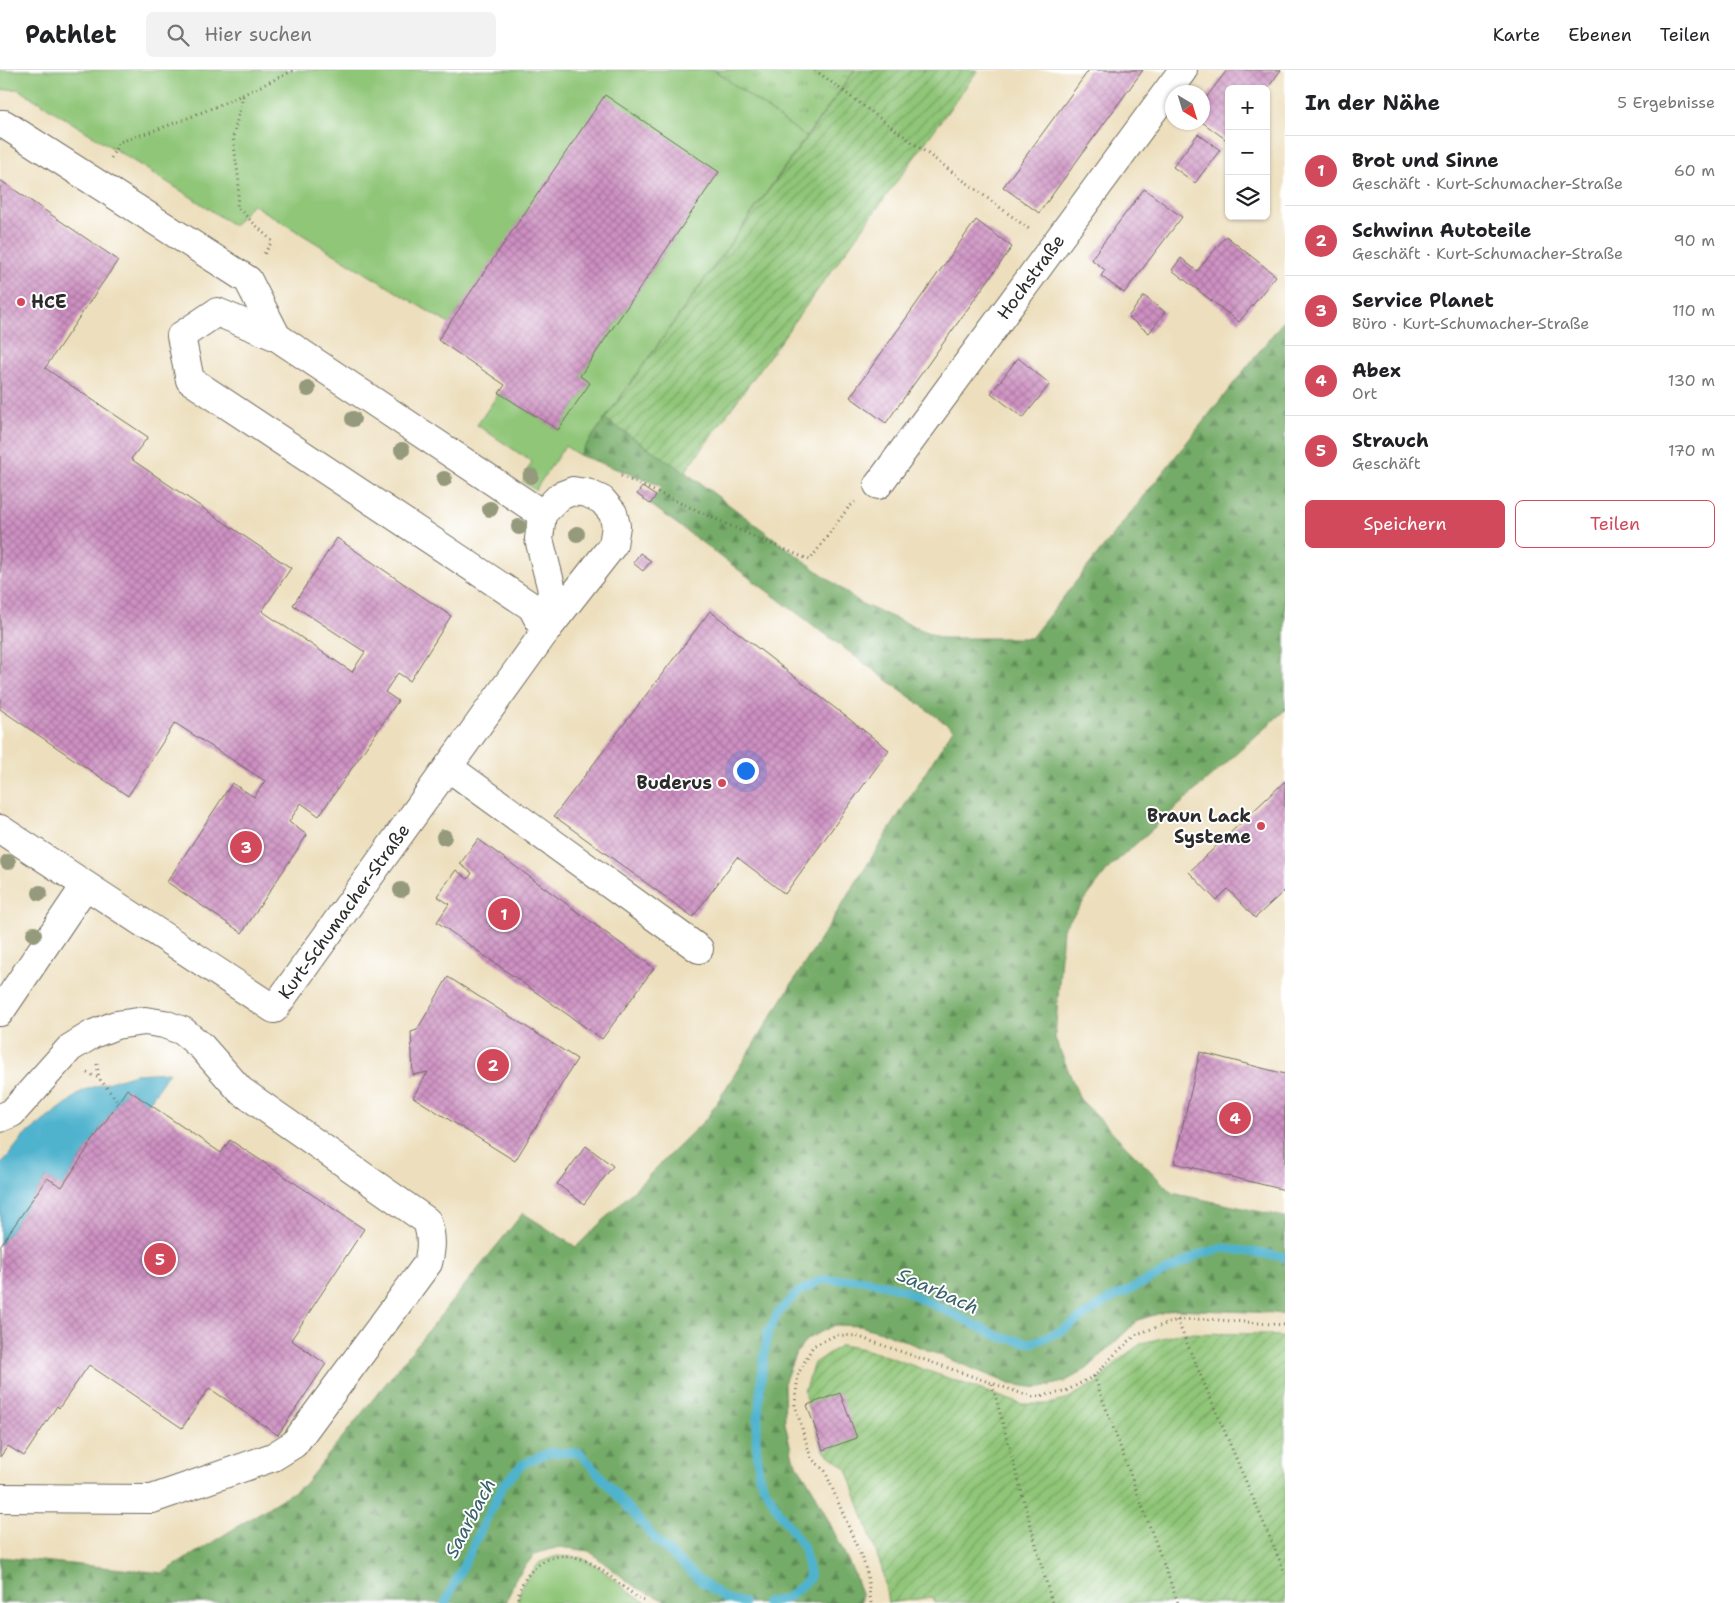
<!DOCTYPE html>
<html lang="de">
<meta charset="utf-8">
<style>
:root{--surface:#fff;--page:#f2f2f2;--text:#202124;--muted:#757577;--line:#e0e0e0;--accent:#d1495b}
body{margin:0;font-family:"Shantell Sans",sans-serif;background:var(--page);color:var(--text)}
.controls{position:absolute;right:15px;top:15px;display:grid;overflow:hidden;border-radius:8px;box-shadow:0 1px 4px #0004}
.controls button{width:45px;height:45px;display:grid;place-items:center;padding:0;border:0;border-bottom:1px solid var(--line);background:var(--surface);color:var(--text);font:25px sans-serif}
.compass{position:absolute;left:1165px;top:15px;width:45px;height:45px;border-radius:50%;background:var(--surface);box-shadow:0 1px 4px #0004;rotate:142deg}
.you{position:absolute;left:745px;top:700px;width:18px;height:18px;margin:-12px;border:4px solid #fff;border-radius:50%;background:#1a73e8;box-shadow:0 0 0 8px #1a73e833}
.badge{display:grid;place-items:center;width:32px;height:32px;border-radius:50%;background:var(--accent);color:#fff;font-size:16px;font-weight:700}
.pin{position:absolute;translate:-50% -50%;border:2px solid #fff;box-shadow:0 1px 5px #0006}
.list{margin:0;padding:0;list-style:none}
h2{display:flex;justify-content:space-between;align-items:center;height:65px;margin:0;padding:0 20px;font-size:21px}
h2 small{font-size:16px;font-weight:400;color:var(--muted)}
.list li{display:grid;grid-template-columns:32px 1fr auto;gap:15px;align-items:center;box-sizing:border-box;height:70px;padding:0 20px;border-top:1px solid var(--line)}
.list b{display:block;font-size:19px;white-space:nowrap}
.list p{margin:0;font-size:16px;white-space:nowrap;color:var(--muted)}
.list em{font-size:16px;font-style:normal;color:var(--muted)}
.actions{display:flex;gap:10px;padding:15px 20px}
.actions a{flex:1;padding:11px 0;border:1px solid var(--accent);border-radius:8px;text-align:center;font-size:18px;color:var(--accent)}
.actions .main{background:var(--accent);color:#fff}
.icon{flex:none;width:28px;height:28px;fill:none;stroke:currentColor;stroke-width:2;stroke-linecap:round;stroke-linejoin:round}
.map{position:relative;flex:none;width:1285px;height:1533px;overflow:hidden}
header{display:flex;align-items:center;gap:30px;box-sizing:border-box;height:70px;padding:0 25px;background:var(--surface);border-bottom:1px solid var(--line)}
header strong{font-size:24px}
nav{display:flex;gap:28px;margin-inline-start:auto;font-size:18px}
.search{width:350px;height:45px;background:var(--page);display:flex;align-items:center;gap:12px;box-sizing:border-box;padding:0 18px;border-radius:8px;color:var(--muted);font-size:19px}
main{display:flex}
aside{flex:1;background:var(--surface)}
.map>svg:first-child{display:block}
.grass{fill:#90c678;stroke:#5e7852}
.forest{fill:url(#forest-firs);stroke:#506b4a}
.park{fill:url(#park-tufts);stroke:#5e7852}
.garden{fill:url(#garden-furrows);stroke:#5e7852}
.water{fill:#4fb3cd;stroke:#3d6f7c}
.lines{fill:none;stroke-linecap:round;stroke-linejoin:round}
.stream{stroke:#4fb3cd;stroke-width:9}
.building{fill:url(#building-cross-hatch)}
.minor-casing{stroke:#6f6a5e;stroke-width:30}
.path{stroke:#6f6a5e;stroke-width:3;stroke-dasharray:1 4;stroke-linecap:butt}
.minor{stroke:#fff;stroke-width:28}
.tree{fill:#969a7c}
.poi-dot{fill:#d1495b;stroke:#fff;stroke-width:2}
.labels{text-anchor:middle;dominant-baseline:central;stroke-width:4;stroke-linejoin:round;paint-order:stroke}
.street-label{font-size:18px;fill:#2b2b2b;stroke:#fff}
.poi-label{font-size:18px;font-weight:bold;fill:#2b2b2b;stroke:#fff;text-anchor:end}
.water-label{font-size:19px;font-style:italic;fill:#39616c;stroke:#fff}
</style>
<header>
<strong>Pathlet</strong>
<div class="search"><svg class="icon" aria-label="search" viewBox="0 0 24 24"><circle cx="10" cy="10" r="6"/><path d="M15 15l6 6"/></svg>Hier suchen</div>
<nav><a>Karte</a><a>Ebenen</a><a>Teilen</a></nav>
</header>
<main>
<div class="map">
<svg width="1285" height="1533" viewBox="0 0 1285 1533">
<defs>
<pattern id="forest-firs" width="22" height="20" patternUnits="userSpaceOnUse" patternTransform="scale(1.25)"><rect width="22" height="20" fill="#74ab68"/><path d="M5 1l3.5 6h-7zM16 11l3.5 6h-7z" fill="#5f8b56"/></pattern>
<pattern id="park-tufts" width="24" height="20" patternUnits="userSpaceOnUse" patternTransform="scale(1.25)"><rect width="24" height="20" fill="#90c678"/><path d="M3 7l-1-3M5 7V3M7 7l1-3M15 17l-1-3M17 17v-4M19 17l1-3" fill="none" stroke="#76a163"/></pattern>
<pattern id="garden-furrows" width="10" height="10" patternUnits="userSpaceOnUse" patternTransform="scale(1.25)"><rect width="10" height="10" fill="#90c678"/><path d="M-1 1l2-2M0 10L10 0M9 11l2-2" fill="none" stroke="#76a163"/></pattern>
<pattern id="building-cross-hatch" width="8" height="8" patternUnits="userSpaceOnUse" patternTransform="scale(1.25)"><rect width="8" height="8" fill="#ce90c2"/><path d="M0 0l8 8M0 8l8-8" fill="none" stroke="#a7769e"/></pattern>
</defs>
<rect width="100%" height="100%" fill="#fff"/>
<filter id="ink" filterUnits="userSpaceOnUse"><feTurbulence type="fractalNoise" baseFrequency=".02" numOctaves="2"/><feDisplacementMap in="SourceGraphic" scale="10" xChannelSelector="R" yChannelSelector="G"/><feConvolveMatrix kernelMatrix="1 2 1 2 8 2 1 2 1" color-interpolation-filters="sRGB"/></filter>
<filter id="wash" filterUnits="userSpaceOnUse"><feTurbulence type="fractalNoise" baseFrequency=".0096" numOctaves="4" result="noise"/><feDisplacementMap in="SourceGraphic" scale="20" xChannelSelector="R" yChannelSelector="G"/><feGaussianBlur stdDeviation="1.12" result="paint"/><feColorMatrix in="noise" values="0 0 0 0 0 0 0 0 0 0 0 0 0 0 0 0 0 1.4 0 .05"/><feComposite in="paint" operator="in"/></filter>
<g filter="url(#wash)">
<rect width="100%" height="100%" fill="#eddfbd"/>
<path class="grass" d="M0 0H714L806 67 579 385 565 376 535 420 523 412 525 404 532 392 477 355 499 323 558 360 590 313 580 306 719 102 449 254 252 134 234 156 191 127 18 19 0 20Z
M557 1486 582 1488 600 1498 630 1523 647 1533H517L522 1515 540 1492Z"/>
<path class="forest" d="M1285 249V640L1109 798 1063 859 1055 968 1080 1029 1172 1123 1285 1147V1245L1274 1243 1174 1239 1138 1250 1087 1299 1064 1312 1037 1318 1010 1314 888 1264 860 1256 835 1255 807 1269 795 1285 784 1313 785 1353 793 1388 813 1419 853 1501 861 1524V1533H670L635 1517 589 1481 559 1477 535 1484 515 1509 506 1533H0V1487L163 1503 304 1415 523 1143 576 1177 707 1048 953 659 650 434 662 416 579 385 605 349 685 402 862 534 941 568H1031Z"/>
<path class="park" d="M714 0H855L806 67Z"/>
<path class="garden" d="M855 0H978L685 402 605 349Z
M1181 1263 1266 1264 1285 1268V1533H935L933 1527 888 1533 882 1499 847 1399 823 1380 807 1335 804 1321 814 1293 841 1275 864 1279 886 1286 1021 1334H1048L1065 1330 1097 1312 1121 1288 1142 1273Z"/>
<path class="water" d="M169 1002 148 1034 127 1019 62 1117 46 1108 0 1176V1096L24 1066 84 1020 135 1004Z"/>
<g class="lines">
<path class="stream" d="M445 1533 503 1415 523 1394 550 1382 580 1383 658 1472 700 1510 726 1529 744 1533
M766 1533 787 1528 810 1508 804 1478 777 1439 759 1407 756 1369 762 1300 768 1262 778 1243 797 1223 821 1210 861 1209 901 1219 1000 1267 1032 1273 1063 1260 1107 1231 1200 1184 1224 1178 1285 1187"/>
</g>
<g id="blocks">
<path class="building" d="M1089 0H1143L1039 143 1003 117Z
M1227 0H1281L1267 19H1229L1228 71 1202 52V33Z
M605 25 719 102 580 306 590 313 558 360 499 323 505 315 438 270Z
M1198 64 1220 80 1195 113 1173 97Z
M0 110 118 190 45 298 148 367 131 389 291 498 262 541 352 602 365 582 293 535 337 468 451 546 410 611 398 603 391 613 385 622 398 631 319 746 301 733 289 752 307 765 242 863 167 812 232 713 254 727 265 711 175 653 128 726 0 639Z
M1144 119 1182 147 1124 223 1101 206 1105 200 1091 189Z
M976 150 1012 177 886 353 850 327Z
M1226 166 1276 206 1239 252 1172 200 1181 188 1197 201Z
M1144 226 1165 242 1149 263 1128 247Z
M1018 288 1050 314 1023 348 991 323Z
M642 417 656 426 650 434 637 424Z
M640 483 651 491 643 501 633 493Z
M710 541 889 680 785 824 737 787 693 847 554 746Z
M1285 711V820L1255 848 1228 819 1216 830 1189 802Z
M478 769 654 898 602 969 437 852 449 834 437 826 456 800 468 809 472 803 460 794Z
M448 907 577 989 515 1091 413 1027 428 1002 413 1005 411 962 417 960Z
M1200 982 1285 1004V1120L1174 1093Z
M127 1019 221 1083 230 1070 364 1159 291 1270 326 1294 278 1365 209 1318 182 1358 89 1295 59 1338 57 1336 24 1386 8 1376 0 1387V1176L47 1108 62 1117Z
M586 1076 613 1096 584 1134 557 1114Z
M840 1323 857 1368 823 1380 807 1335Z"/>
</g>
</g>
<g filter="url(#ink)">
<use href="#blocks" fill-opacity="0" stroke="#6f6a5e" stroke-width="1"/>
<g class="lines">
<defs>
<g id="minor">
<path d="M0 54H4L248 210 277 267"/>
<path id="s1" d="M878 415 1183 0"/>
<path d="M542 444 277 267 217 242 181 266 190 310 532 537 545 562"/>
<path d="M448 697 699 879"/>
<path id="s2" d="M0 759 274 939 545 562 613 475 616 456 613 443 602 430 587 423 573 421 560 426 542 444 539 469 552 520 545 562"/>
<path d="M0 942 85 816"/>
<path d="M0 1048 12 1043 70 978 93 964 116 955 145 951 164 954 183 961 202 977 240 1020 427 1151C432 1167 432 1177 428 1193L294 1374 273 1387 152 1429 0 1428"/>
</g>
</defs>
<use href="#minor" class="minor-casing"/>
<path class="path" d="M815 0 1029 159
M243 26 233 67 239 113 237 137 272 171 263 186
M111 88 119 72C181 53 236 29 294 0
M621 406 755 467 810 490 848 438 855 432
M97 994 99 1008
M87 1003 99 1008 118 1032
M1177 1250 1285 1503
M1094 1306 1178 1533
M992 1314 1052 1533
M517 1533C518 1527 519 1520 522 1514 540 1482 571 1478 600 1499 617 1511 628 1522 647 1533
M871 1533 866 1498 825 1401 811 1388 795 1335 798 1304 813 1276 836 1265 856 1266 1032 1327 1064 1322 1094 1306 1116 1283 1137 1264 1177 1250 1206 1249 1285 1255"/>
<use href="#minor" class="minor"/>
</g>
<g class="tree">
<circle cx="308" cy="319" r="8"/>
<circle cx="353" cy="349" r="8"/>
<circle cx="402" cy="380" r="8"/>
<circle cx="531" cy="406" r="8"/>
<circle cx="444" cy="409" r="8"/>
<circle cx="490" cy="439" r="8"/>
<circle cx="519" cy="457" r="8"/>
<circle cx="577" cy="464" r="8"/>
<circle cx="444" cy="767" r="8"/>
<circle cx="8" cy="792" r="8"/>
<circle cx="401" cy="820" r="8"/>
<circle cx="40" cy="823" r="8"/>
<circle cx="34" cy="864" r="8"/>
</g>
</g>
<g class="poi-dot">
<circle cx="21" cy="232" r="5"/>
<circle cx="722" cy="713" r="5"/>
<circle cx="1261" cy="756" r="5"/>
</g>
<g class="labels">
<g class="street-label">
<text stroke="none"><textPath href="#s1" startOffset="258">Hochstraße</textPath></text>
<text stroke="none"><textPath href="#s2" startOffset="448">Kurt-Schumacher-Straße</textPath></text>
</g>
<g class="poi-label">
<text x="31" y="232" text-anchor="start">HCE</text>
<text x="712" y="713">Buderus</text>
<text x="1251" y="746">Braun Lack<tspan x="1251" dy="21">Systeme</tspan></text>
</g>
<g class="water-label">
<text transform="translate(938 1221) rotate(24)">Saarbach</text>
<text transform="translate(470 1448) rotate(-62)">Saarbach</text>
</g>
</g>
</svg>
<div class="controls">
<button>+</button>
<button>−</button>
<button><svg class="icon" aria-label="layers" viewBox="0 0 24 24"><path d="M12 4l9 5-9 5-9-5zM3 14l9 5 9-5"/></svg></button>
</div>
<svg class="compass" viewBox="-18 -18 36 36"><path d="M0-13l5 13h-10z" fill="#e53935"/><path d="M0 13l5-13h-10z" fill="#757577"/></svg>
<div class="you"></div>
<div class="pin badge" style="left:504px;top:844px">1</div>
<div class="pin badge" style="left:493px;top:995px">2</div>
<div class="pin badge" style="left:246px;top:777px">3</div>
<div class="pin badge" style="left:1235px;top:1048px">4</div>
<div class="pin badge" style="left:160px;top:1189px">5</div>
</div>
<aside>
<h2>In der Nähe<small>5 Ergebnisse</small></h2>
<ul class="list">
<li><span class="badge">1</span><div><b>Brot und Sinne</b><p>Geschäft · Kurt-Schumacher-Straße</p></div><em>60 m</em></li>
<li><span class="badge">2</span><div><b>Schwinn Autoteile</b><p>Geschäft · Kurt-Schumacher-Straße</p></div><em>90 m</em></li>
<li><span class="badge">3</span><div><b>Service Planet</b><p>Büro · Kurt-Schumacher-Straße</p></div><em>110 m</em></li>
<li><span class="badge">4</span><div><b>Abex</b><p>Ort</p></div><em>130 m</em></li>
<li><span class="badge">5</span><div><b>Strauch</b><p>Geschäft</p></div><em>170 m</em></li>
</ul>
<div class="actions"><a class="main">Speichern</a><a>Teilen</a></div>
</aside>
</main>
